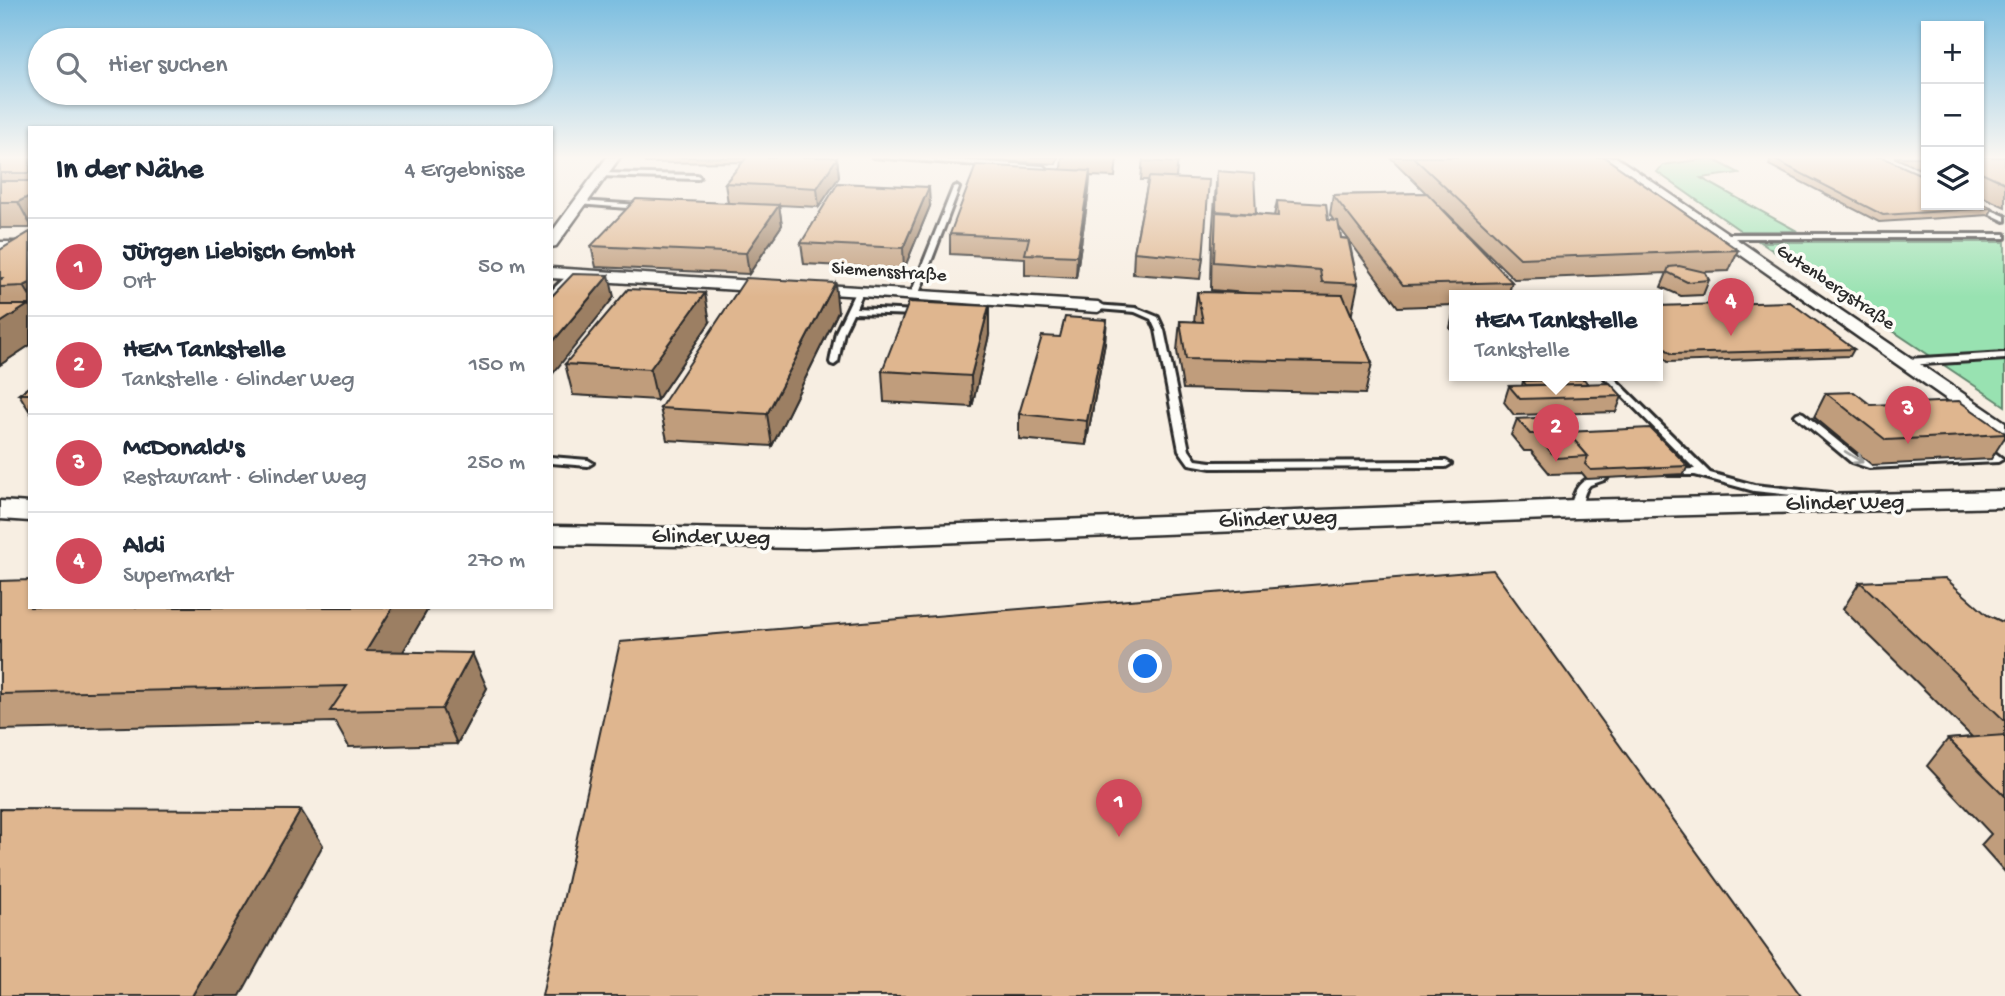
<!DOCTYPE html>
<html lang="de">
<meta charset="utf-8">
<style>
:root{--surface:#fff;--page:#f2f2f3;--text:#1f2937;--muted:#747a83;--line:#e0e1e3;--accent:#d1495b}
body{margin:0;font-family:"Gochi Hand",sans-serif;background:var(--page);color:var(--text)}
.controls{position:absolute;right:21px;top:21px;display:grid;overflow:hidden;border-radius:0px;box-shadow:0 2px 5px #0004}
.controls button{width:63px;height:63px;display:grid;place-items:center;padding:0;border:0;border-bottom:2px solid var(--line);background:var(--surface);color:var(--text);font:35px sans-serif}
.you{position:absolute;left:1146px;top:667px;width:24px;height:24px;margin:-18px;border:5px solid #fff;border-radius:50%;background:#1a73e8;box-shadow:0 0 0 10px #1a73e833}
.badge{display:grid;place-items:center;width:46px;height:46px;border-radius:50%;background:var(--accent);color:#fff;font-size:23px;font-weight:700}
.pin{position:absolute;translate:-50% -58px;filter:drop-shadow(0 2px 4px #0008)}
.pin::after{content:'';position:absolute;top:37px;width:24px;height:21px;background:inherit;clip-path:polygon(0 0,100% 0,50% 100%)}
.popup{position:absolute;left:1449px;top:290px;width:214px;height:91px;box-sizing:border-box;display:grid;place-content:center;border-radius:0px;background:var(--surface);filter:drop-shadow(0 2px 5px #0005);font-size:23px;white-space:nowrap;color:var(--muted)}
.popup b{font-size:26px;color:var(--text)}
.popup::after{content:'';position:absolute;left:50%;top:100%;margin-left:-14px;border:14px solid transparent;border-top-color:var(--surface)}
.list{margin:0;padding:0;list-style:none}
h2{display:flex;justify-content:space-between;align-items:center;height:91px;margin:0;padding:0 28px;font-size:30px}
h2 small{font-size:23px;font-weight:400;color:var(--muted)}
.list li{display:grid;grid-template-columns:46px 1fr auto;gap:21px;align-items:center;box-sizing:border-box;height:98px;padding:0 28px;border-top:2px solid var(--line)}
.list b{display:block;font-size:26px;white-space:nowrap}
.list p{margin:0;font-size:23px;white-space:nowrap;color:var(--muted)}
.list em{font-size:23px;font-style:normal;color:var(--muted)}
.icon{flex:none;width:38px;height:38px;fill:none;stroke:currentColor;stroke-width:2;stroke-linecap:round;stroke-linejoin:round}
.map{position:relative;flex:none;width:2005px;height:996px;overflow:hidden}
.search{position:absolute;background:var(--surface);box-shadow:0 2px 5px #0004;left:28px;top:28px;width:525px;height:77px;display:flex;align-items:center;gap:18px;box-sizing:border-box;padding:0 24px;border-radius:38px;color:var(--muted);font-size:26px}
.panel{position:absolute;background:var(--surface);box-shadow:0 2px 5px #0004;left:28px;top:126px;width:525px;height:483px;border-radius:0px}
.map>svg:first-child{display:block}
.green{fill:#98e2b1;stroke:#62866e;stroke-width:2}
.lines{fill:none;stroke-linecap:round;stroke-linejoin:round}
.lane-casing{stroke:#2b2b2b;stroke-width:6}
.street-casing{stroke:#2b2b2b;stroke-width:5}
.secondary-casing{stroke:#2b2b2b;stroke-width:5}
.lane{fill:#fdfcf7;fill-rule:evenodd}
.street{fill:#fdfcf7;fill-rule:evenodd}
.secondary{fill:#fdfcf7;fill-rule:evenodd}
.wall{fill:#c09d7b;stroke:#2b2b2b;stroke-width:2;fill-rule:evenodd}
.shaded-wall{fill:#9c7f64;stroke:#2b2b2b;stroke-width:2}
.building{fill:#dfb68f;stroke:#2b2b2b;stroke-width:2}
.oneway{stroke:#9e9e9b}
.labels{text-anchor:middle;dominant-baseline:central;stroke-width:7;stroke-linejoin:round;paint-order:stroke}
.far-street-label{font-size:19px;fill:#2b2b2b;stroke:#fdfcf7}
.street-label{font-size:23px;fill:#2b2b2b;stroke:#fdfcf7}
</style>
<div class="map">
<svg width="2005" height="996" viewBox="0 0 2005 996">
<rect width="100%" height="100%" fill="#f7eee2"/>
<filter id="ink" filterUnits="userSpaceOnUse"><feTurbulence type="fractalNoise" baseFrequency=".0143" numOctaves="2"/><feDisplacementMap in="SourceGraphic" scale="14" xChannelSelector="R" yChannelSelector="G"/><feConvolveMatrix kernelMatrix="1 2 1 2 8 2 1 2 1" color-interpolation-filters="sRGB"/></filter>
<g filter="url(#ink)">
<path class="green" d="M1711 158 1739 173 1701 178 1797 231H1741L1657 172 1663 165Z
M1760 242H2005V406Z"/>
<g class="lines">
<defs>
<path id="lane" d="M873 157H910L1043 166 1046 168 1043 170Z
M601 173 697 175 700 177 697 179 599 176V174Z
M956 186 959 188 918 296 914 298H911L910 296 953 188Z
M580 201 640 205 643 207 640 209 578 204V202Z
M1971 205H1979L2005 216V221Z
M1719 234H2005V238H1722L1718 236Z
M570 273H576L577 275 551 297V291Z
M856 290H862L863 292 856 308 918 311 922 313 918 315 853 313 844 332 838 362 834 365 831 364 830 362 836 332Z
M1095 305 1136 308 1158 317 1164 330 1189 450 1196 460 1211 462 1446 461 1451 464 1446 467 1211 468 1189 464 1179 450 1156 330 1151 319 1135 312 1098 309H1095Z
M2005 353V359L1907 365 1903 362 1907 359Z
M1603 376H1612L1710 473 1754 485 1831 493 1836 496 1831 499 1754 491 1695 475H1668L1667 473 1668 471 1672 470 1695 469Z
M1800 412 1803 413 1859 458 1870 462 1988 456 1977 447 1982 444 1985 445 2003 459 1998 462 1869 468 1851 462 1797 417 1795 415 1797 413Z
M551 457 588 460 593 463 588 466 551 463Z
M1603 474 1607 475 1608 477 1607 479 1590 485C1582 493 1584 502 1580 511H1572L1571 509C1573 488 1582 477 1603 474Z"/>
<path id="street" d="M607 157H620L556 246 551 247V233Z
M1601 157H1616L2005 422V437L1998 435Z
M0 242H30V250H0Z
M551 268 769 282 777 287 769 292 551 278Z
M808 284 1098 302 1106 307 1098 312 802 292 800 289 802 286Z"/>
<path id="secondary" d="M2005 491V507L1576 518 805 548 551 544V526L805 530 1576 500Z
M0 501 30 503V521L0 519Z"/>
</defs>
<use href="#lane" class="lane-casing"/>
<use href="#street" class="street-casing"/>
<use href="#secondary" class="secondary-casing"/>
<use href="#lane" class="lane"/>
<use href="#street" class="street"/>
<use href="#secondary" class="secondary"/>
</g>
<path class="wall" d="M0 157H30V228H0Z
M644 157 837 158 839 177 819 207 779 205 782 225 749 274 596 267 591 246 728 203 725 183 743 162 645 163Z
M936 157H1058L1056 164Z
M1062 157H1117L1115 177 1090 176 1089 190 1076 278 1025 275V258L950 254V234L1061 169Z
M1143 157H1178L1176 178 1203 258 1200 279 1133 274 1134 252 1148 180H1141Z
M1390 157H1604L1738 250 1729 271 1703 272 1709 280 1703 295 1681 296 1661 287 1667 273 1514 279 1444 210 1512 282 1508 296H1454V305L1398 307 1349 240 1358 284 1352 313H1351L1372 363 1365 394 1183 389 1177 351 1180 321 1194 322 1197 292 1246 293 1211 290 1212 238 1217 171 1256 214 1274 216 1277 201 1328 220 1334 221 1330 215 1333 195 1426 193ZM1339 227 1348 239 1341 238Z
M1894 157H1926V172Z
M1979 157H2005V207L1979 195Z
M1771 158 1993 208 1989 215 1879 222 1769 165Z
M930 206 904 269 804 264 801 243Z
M30 232V345L0 365V250Z
M1657 306 1854 349 1850 356 1668 362 1657 352Z
M1454 310V333L1450 328Z
M838 312 772 446 667 440 660 408Z
M710 322 657 400 573 395 565 364Z
M989 335 972 407 884 402 882 371Z
M1105 343 1086 445 1019 439V414Z
M1523 381 1588 384 1622 396 1616 412 1514 415 1504 402 1509 386H1522Z
M30 386V412L19 394Z
M1826 393 1871 405 2005 433V437L1991 459 1872 465 1814 417Z
M1517 419 1567 432 1688 466 1684 474 1587 479 1582 473 1550 474 1531 451H1524L1511 435Z
M0 581 428 609 403 651 487 688 457 744 349 747 335 722 0 730Z
M1860 582 1987 615 2005 623V872L1981 845 1991 834 1927 766 1948 739 1972 737 1843 609Z"/>
<path class="shaded-wall" d="M837 158 839 177 819 207 817 188Z
M1090 171 1089 190 1076 278 1077 256Z
M929 187 930 206 904 269 903 248Z
M30 196V224L18 202Z
M779 205 782 225 749 274 746 253Z
M609 275 614 297 551 376V344Z
M30 283V296L24 286Z
M835 283 838 312 772 446 767 414Z
M705 293 710 322 657 400 650 369Z
M28 305 30 307V345L0 365V323Z
M989 306V335L972 407 971 376Z
M1107 320 1105 343 1086 445 1087 421Z
M393 607H427L428 609 383 686 366 651Z
M472 653 487 688 457 744 442 709Z
M301 810 323 845 240 996H192Z"/>
<path class="building" d="M0 157H30V173H0Z
M747 157H830L837 158 817 188 725 183Z
M1082 157H1117V158Z
M1143 157H1178V163L1143 161Z
M1413 157H1604L1738 250 1520 258Z
M1791 157H1882L1926 177V205H1979V202L1993 208 1883 215 1771 158Z
M1979 157H2005V183L1979 171Z
M976 165 1090 171 1077 256 1025 254 1029 238 950 234Z
M1217 171 1254 174 1256 214 1216 211Z
M1149 177 1209 180 1203 258 1134 252Z
M0 181H30V196L18 202H0Z
M838 183 929 187 903 248 801 243Z
M1427 193 1512 282 1403 285 1333 195Z
M636 199 779 205 746 253 591 246Z
M1277 201 1326 204 1328 220 1338 221 1341 238 1348 239 1358 284 1322 282 1320 270 1214 262 1216 212 1278 216Z
M30 232V283L24 286 0 287V280L3 278H0V250Z
M1679 266 1705 272 1709 280 1687 282 1667 272 1669 267Z
M573 274 609 275 551 344V297Z
M746 278 835 283 767 414 660 408Z
M628 289 705 293 650 369 565 364Z
M1197 292 1343 295 1372 363 1186 359 1180 321 1203 322Z
M909 302 989 306 971 376 882 371Z
M1790 302 1854 349 1672 354 1657 342V306Z
M0 305H28L0 323Z
M1065 317 1107 320 1087 421 1019 414 1042 336 1060 337Z
M1584 379 1588 384 1526 385 1523 381Z
M1610 383 1622 396 1520 399 1509 386Z
M30 386V394H19Z
M1854 392 1871 405 1959 401 2005 433V434L1886 440 1826 393Z
M1554 417 1588 456 1556 458 1536 434H1530L1517 419Z
M1650 428 1688 466 1591 470 1585 464 1588 456 1567 432Z
M1493 570 1801 996H542L620 642Z
M1945 578 1987 615 2005 623V721L1860 582Z
M30 580V607H393L366 651 472 653 442 709 330 711 347 686 0 694V581Z
M2005 735V796L1948 739Z
M0 809 301 810 192 996H0Z"/>
<defs><path id="oneway-shaft" d="M-6 0H5M1.5-3L5.5 0L1.5 3" fill="none" stroke-width="1.6" stroke-linecap="round" stroke-linejoin="round" transform="scale(1.75)"/></defs>
<use class="oneway" href="#oneway-shaft" transform="translate(1854 457) rotate(32)"/>
</g>
<linearGradient id="sky" x2="0" y2="1"><stop stop-color="#7cbee0"/><stop offset="0.53" stop-color="#fbf7f2"/><stop offset="1" stop-color="#fbf7f2" stop-opacity="0"/></linearGradient>
<rect width="2005" height="297" fill="url(#sky)"/>
<g class="labels">
<g class="far-street-label">
<text transform="translate(889 273) rotate(4)">Siemensstraße</text>
<text transform="translate(1835 288) rotate(34)">Gutenbergstraße</text>
</g>
<g class="street-label">
<text transform="translate(1845 504) rotate(-1)">Glinder Weg</text>
<text transform="translate(1278 520) rotate(-2)">Glinder Weg</text>
<text transform="translate(711 538) rotate(1)">Glinder Weg</text>
</g>
</g>
</svg>
<div class="controls">
<button>+</button>
<button>−</button>
<button><svg class="icon" aria-label="layers" viewBox="0 0 24 24"><path d="M12 4l9 5-9 5-9-5zM3 14l9 5 9-5"/></svg></button>
</div>
<div class="you"></div>
<div class="pin badge" style="left:1119px;top:837px">1</div>
<div class="pin badge" style="left:1556px;top:462px">2</div>
<div class="popup"><b>HEM Tankstelle</b>Tankstelle</div>
<div class="pin badge" style="left:1908px;top:444px">3</div>
<div class="pin badge" style="left:1731px;top:336px">4</div>
<div class="search"><svg class="icon" aria-label="search" viewBox="0 0 24 24"><circle cx="10" cy="10" r="6"/><path d="M15 15l6 6"/></svg>Hier suchen</div>
<section class="panel">
<h2>In der Nähe<small>4 Ergebnisse</small></h2>
<ul class="list">
<li><span class="badge">1</span><div><b>Jürgen Liebisch GmbH</b><p>Ort</p></div><em>50 m</em></li>
<li><span class="badge">2</span><div><b>HEM Tankstelle</b><p>Tankstelle · Glinder Weg</p></div><em>150 m</em></li>
<li><span class="badge">3</span><div><b>McDonald's</b><p>Restaurant · Glinder Weg</p></div><em>250 m</em></li>
<li><span class="badge">4</span><div><b>Aldi</b><p>Supermarkt</p></div><em>270 m</em></li>
</ul>
</section>
</div>
